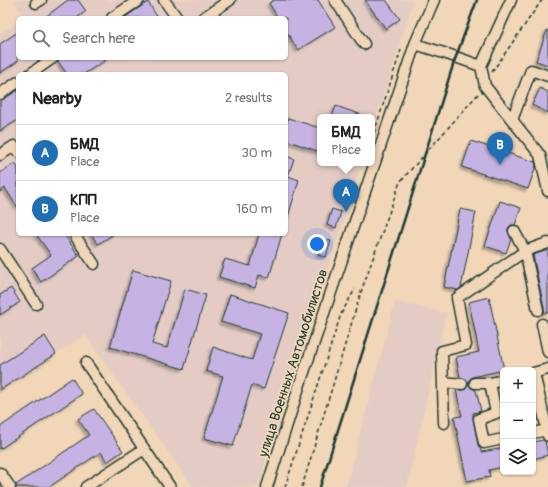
<!DOCTYPE html>
<meta charset="utf-8">
<style>
:root{--surface:#fff;--page:#f2f2f2;--text:#202124;--muted:#757577;--line:#e0e0e0;--accent:#1f6fb2}
body{margin:0;font-family:Pangolin,sans-serif;background:var(--page);color:var(--text)}
.controls{position:absolute;right:12px;bottom:12px;display:grid;overflow:hidden;border-radius:6px;box-shadow:0 1px 3px #0004}
.controls button{width:36px;height:36px;display:grid;place-items:center;padding:0;border:0;border-bottom:1px solid var(--line);background:var(--surface);color:var(--text);font:20px sans-serif}
.you{position:absolute;left:317px;top:244px;width:14px;height:14px;margin:-10px;border:3px solid #fff;border-radius:50%;background:#1a73e8;box-shadow:0 0 0 6px #1a73e833}
.badge{display:grid;place-items:center;width:26px;height:26px;border-radius:50%;background:var(--accent);color:#fff;font-size:13px;font-weight:700}
.pin{position:absolute;translate:-50% -33px;filter:drop-shadow(0 1px 2px #0008)}
.pin::after{content:'';position:absolute;top:21px;width:14px;height:12px;background:inherit;clip-path:polygon(0 0,100% 0,50% 100%)}
.popup{position:absolute;left:317px;top:114px;width:58px;height:52px;box-sizing:border-box;display:grid;place-content:center;border-radius:6px;background:var(--surface);filter:drop-shadow(0 1px 3px #0005);font-size:13px;white-space:nowrap;color:var(--muted)}
.popup b{font-size:15px;color:var(--text)}
.popup::after{content:'';position:absolute;left:50%;top:100%;margin-left:-8px;border:8px solid transparent;border-top-color:var(--surface)}
.list{margin:0;padding:0;list-style:none}
h2{display:flex;justify-content:space-between;align-items:center;height:52px;margin:0;padding:0 16px;font-size:17px}
h2 small{font-size:13px;font-weight:400;color:var(--muted)}
.list li{display:grid;grid-template-columns:26px 1fr auto;gap:12px;align-items:center;box-sizing:border-box;height:56px;padding:0 16px;border-top:1px solid var(--line)}
.list b{display:block;font-size:15px;white-space:nowrap}
.list p{margin:0;font-size:13px;white-space:nowrap;color:var(--muted)}
.list em{font-size:13px;font-style:normal;color:var(--muted)}
.icon{flex:none;width:22px;height:22px;fill:none;stroke:currentColor;stroke-width:2;stroke-linecap:round;stroke-linejoin:round}
.map{position:relative;flex:none;width:548px;height:487px;overflow:hidden}
.search{position:absolute;background:var(--surface);box-shadow:0 1px 3px #0004;left:16px;top:16px;width:272px;height:44px;display:flex;align-items:center;gap:10px;box-sizing:border-box;padding:0 14px;border-radius:6px;color:var(--muted);font-size:15px}
.panel{position:absolute;background:var(--surface);box-shadow:0 1px 3px #0004;left:16px;top:72px;width:272px;height:164px;border-radius:6px}
.map>svg:first-child{display:block}
.built{fill:#e4ccc5;fill-rule:evenodd}
.building{fill:#c6b3e3;stroke:#1f3d34;filter:url(#shadow)}
.lines{fill:none;stroke-linecap:round;stroke-linejoin:round}
.minor-casing{stroke:#1f3d34;stroke-width:13}
.path{stroke:#1f3d34;stroke-width:1.5;stroke-dasharray:4 3;stroke-linecap:butt}
.minor{stroke:#f1d6b8;stroke-width:10}
.rail{stroke:#1f3d34;stroke-width:2.5}
.labels{text-anchor:middle;dominant-baseline:central;stroke-width:3.5;stroke-linejoin:round;paint-order:stroke}
.street-label{font-size:14px;fill:#1f3d34;stroke:#f1d6b8}
</style>
<div class="map">
<svg width="548" height="487" viewBox="0 0 548 487">
<defs>
<filter id="shadow"><feDropShadow dx="-2.5" dy="2.5" stdDeviation="1" flood-color="#0004"/></filter>
</defs>
<rect width="100%" height="100%" fill="#f1d6b8"/>
<filter id="ink" filterUnits="userSpaceOnUse"><feTurbulence type="fractalNoise" baseFrequency=".025" numOctaves="2"/><feDisplacementMap in="SourceGraphic" scale="8" xChannelSelector="R" yChannelSelector="G"/><feConvolveMatrix kernelMatrix="1 2 1 2 8 2 1 2 1" color-interpolation-filters="sRGB"/></filter>
<g filter="url(#ink)">
<path class="built" d="M14 0H410L413 3 372 131V117H320V163H362L258 487H193L85 335 0 390V34L18 22V58H286V18H24ZM18 74H286V234H18Z
M395 302 446 313 407 487H346Z"/>
<path class="building" d="M68 0H78L86 11 77 18H44Z
M274 0H318L335 27 298 50 286 31V18H278L269 3Z
M365 0H386L400 19 386 29Z
M148 2 158 18H124L143 5Z
M547 30H548V65L536 61Z
M18 32V61L0 73V44Z
M59 58H109L84 74H67L58 61Z
M540 88 548 92V113L532 105Z
M18 90V120L0 131V101Z
M336 106 365 116 364 117H332Z
M288 118 320 128V152L286 140V125Z
M471 141 535 162 536 166 528 189 462 167Z
M286 156 294 159 288 176 299 180 288 217H286Z
M15 163 18 168V208L5 188 0 192V173Z
M500 201 521 208 515 225H511L508 228V231L511 239 506 253 485 246Z
M332 209 341 212 336 228 327 225Z
M460 209 476 212 461 288 458 290 444 287Z
M36 234H64L79 256 41 282 32 268 51 255Z
M91 234H114L98 244Z
M259 234H282L269 278 259 275 255 288 219 277 225 259 250 266Z
M323 239 331 241 326 257 318 255Z
M548 250V312L545 313 533 255Z
M133 270 171 281 152 344 167 348 185 289 206 295 184 369 110 347Z
M11 288 20 302 0 315V295Z
M230 294 289 313 264 389 252 385 233 446 204 438 223 376 206 371 213 347 252 360 260 334 221 322Z
M489 297 504 370 472 377 469 380V383L471 388 476 390 481 411 473 413V418L478 445 482 452 503 448V467L489 470 490 477 467 481 454 417 462 416 456 390H465L468 384 466 379 460 377 456 357 479 352 469 302Z
M45 336 56 354 0 390V365Z
M72 378 82 394 0 449V427Z
M94 409 123 451 107 462 101 452 49 487H16V485L89 435 78 419Z
M543 440 545 441 548 455 533 459V442Z"/>
<g class="lines">
<defs>
<path id="minor" d="M164 0 177 18
M335 0 364 44
M36 3 41 0
M112 18 139 0
M203 18 230 0
M415 44 450 55 481 66
M481 66 485 86 540 155 548 191
M481 66 511 0
M30 74 53 58
M0 94 18 82
M512 120 531 70 548 76
M0 155 14 146 18 152
M514 231 525 251 538 310
M74 234 94 264
M0 249 36 304
M542 324 548 352
M86 363 170 487
M533 373 548 369
M534 373 547 430
M443 382 462 384
M475 383H490L503 380
M490 383 496 413 479 419 484 443 503 439
M444 423 442 351 466 345 457 298 525 251 548 243
M533 433 547 430 548 436
M0 473 10 487
M86 487 144 449
M267 487 300 384 415 44 434 0"/>
</defs>
<use href="#minor" class="minor-casing"/>
<path class="path" d="M492 72 542 0
M374 133 401 50
M285 487 341 314 355 289
M302 487 361 292 400 182 479 93"/>
<use href="#minor" class="minor"/>
<path class="rail" d="M320 487 454 62 477 0"/>
</g>
</g>
<g class="labels">
<g class="street-label">
<text transform="translate(293 363) rotate(-72)">улица Военных Автомобилистов</text>
</g>
</g>
</svg>
<div class="controls">
<button>+</button>
<button>−</button>
<button><svg class="icon" aria-label="layers" viewBox="0 0 24 24"><path d="M12 4l9 5-9 5-9-5zM3 14l9 5 9-5"/></svg></button>
</div>
<div class="you"></div>
<div class="pin badge" style="left:346px;top:212px">A</div>
<div class="popup"><b>БМД</b>Place</div>
<div class="pin badge" style="left:500px;top:165px">B</div>
<div class="search"><svg class="icon" aria-label="search" viewBox="0 0 24 24"><circle cx="10" cy="10" r="6"/><path d="M15 15l6 6"/></svg>Search here</div>
<section class="panel">
<h2>Nearby<small>2 results</small></h2>
<ul class="list">
<li><span class="badge">A</span><div><b>БМД</b><p>Place</p></div><em>30 m</em></li>
<li><span class="badge">B</span><div><b>КПП</b><p>Place</p></div><em>160 m</em></li>
</ul>
</section>
</div>
